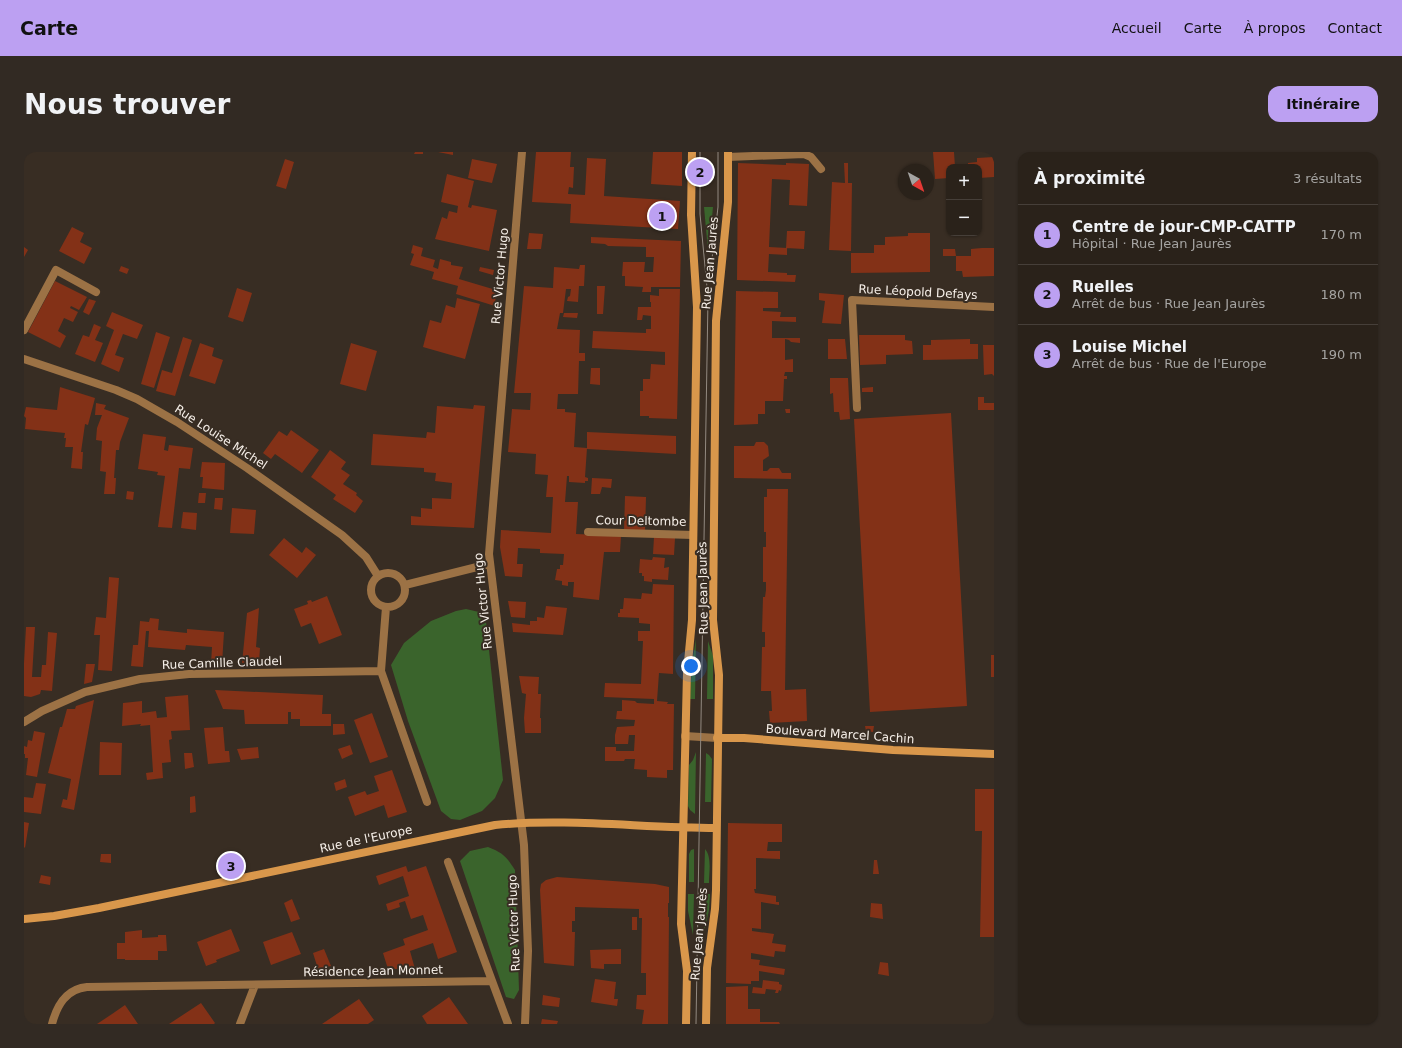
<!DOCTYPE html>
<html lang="fr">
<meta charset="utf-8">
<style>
:root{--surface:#2a221a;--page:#322a23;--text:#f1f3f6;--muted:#a5a4a2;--line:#463f39;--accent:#bca0f2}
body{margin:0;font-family:"DejaVu Sans",sans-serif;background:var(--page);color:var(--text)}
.controls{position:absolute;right:12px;top:12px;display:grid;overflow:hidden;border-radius:8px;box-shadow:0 1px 3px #0004}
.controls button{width:36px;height:36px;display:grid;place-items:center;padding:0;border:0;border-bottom:1px solid var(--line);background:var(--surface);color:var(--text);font:20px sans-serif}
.compass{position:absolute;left:874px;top:12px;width:36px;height:36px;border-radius:50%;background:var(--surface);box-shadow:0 1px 3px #0004;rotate:140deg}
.you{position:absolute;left:667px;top:514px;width:14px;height:14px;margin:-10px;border:3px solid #fff;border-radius:50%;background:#1a73e8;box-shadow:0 0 0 6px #1a73e833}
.badge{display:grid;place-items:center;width:26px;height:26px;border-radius:50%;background:var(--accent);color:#111;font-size:13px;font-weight:700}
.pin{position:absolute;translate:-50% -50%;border:2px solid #fff;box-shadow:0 1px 4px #0006}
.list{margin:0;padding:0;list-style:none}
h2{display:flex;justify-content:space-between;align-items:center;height:52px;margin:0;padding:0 16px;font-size:17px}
h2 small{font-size:13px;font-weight:400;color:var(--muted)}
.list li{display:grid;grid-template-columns:26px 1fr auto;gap:12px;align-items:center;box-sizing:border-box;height:60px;padding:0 16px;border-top:1px solid var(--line)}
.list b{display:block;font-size:15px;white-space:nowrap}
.list p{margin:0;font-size:13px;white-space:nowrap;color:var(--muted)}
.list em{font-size:13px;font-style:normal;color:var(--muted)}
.map{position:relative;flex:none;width:970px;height:872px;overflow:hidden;border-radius:12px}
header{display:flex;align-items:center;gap:24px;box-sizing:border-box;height:56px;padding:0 20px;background:var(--accent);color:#111}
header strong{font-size:19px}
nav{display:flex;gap:22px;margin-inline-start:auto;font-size:14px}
.intro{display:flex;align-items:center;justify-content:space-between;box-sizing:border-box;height:96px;padding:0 24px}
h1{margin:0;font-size:28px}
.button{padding:10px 18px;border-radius:12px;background:var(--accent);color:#111;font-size:14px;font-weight:700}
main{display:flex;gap:24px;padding:0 24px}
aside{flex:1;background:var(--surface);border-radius:12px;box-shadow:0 1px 3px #0004}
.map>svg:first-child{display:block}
.green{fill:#3a642c}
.building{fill:#833117}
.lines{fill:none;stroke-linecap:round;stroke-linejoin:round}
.lane{stroke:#9c7245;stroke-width:8}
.street{stroke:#9c7245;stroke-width:8}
.secondary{stroke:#d9974b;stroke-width:8}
.tram{stroke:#938a81;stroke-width:1}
.labels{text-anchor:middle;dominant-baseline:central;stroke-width:4;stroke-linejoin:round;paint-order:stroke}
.street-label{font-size:12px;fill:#f6efe8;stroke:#382d23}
</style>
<header>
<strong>Carte</strong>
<nav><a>Accueil</a><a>Carte</a><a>À propos</a><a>Contact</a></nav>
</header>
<div class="intro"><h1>Nous trouver</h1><a class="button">Itinéraire</a></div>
<main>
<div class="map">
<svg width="970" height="872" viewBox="0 0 970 872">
<rect width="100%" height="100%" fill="#382d23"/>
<path class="green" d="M680 55H689L685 99H684Z
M442 457 455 460 462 470 479 628 471 646 458 659 436 668 427 667 417 659 384 569 367 513 380 491 407 469 432 459Z
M672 487 671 547H666L668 511Z
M684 489 689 504V547H683Z
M672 600 671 662 666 658 664 654 665 613 669 608Z
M682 601 685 603 688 607 687 650H681Z
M464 695C479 701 482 704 491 718L495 838 490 847 482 845 436 709 446 699Z
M670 697V730H665V702L667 698Z
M681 697C688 705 685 720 685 731H680Z
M664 742H670L669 783 664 759Z
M680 742H686L685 758 680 781Z"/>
<path class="building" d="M391 0H399V2H390Z
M414 0H429V3Z
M512 0H547L546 15H550L549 36 545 35 544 42 561 43 563 6 582 7 580 44 656 49 654 77 546 71 547 52 508 50Z
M629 0H658V34L627 32Z
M909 0H930L931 15H925V26L911 27Z
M970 5V25L955 26V15H944V11L953 10V6Z
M261 7 270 10 262 37 252 34Z
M448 7 473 12 468 31 444 26Z
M714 11 762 13V11L785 12 783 54 765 53 766 28 748 27 745 95 763 96V103L745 102 744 120 763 121V123H772L771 130 713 128Z
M820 11H824V31H828L827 99 805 98 808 30 821 31Z
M423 22 450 29 444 55 447 56 448 53 473 58 465 99 411 87 418 65 423 67 425 59 433 61 434 54 417 50Z
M48 75 60 81 56 90 68 96 60 112 35 99Z
M763 79H781L780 97 762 96Z
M505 81 519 82 517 97H503Z
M884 81H906V120L827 121V101H850V93H861V85L884 84Z
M567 85 657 89 656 135H627V140H618L619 135 601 134V124H598L599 110H621L620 120H629L630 105H622V95L584 94 581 92 567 91Z
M389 93 399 96 397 104 411 108 409 115 414 117 416 107 427 110V113L439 115 435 127 472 138 471 154 432 142 434 134 408 127 410 120 386 113 390 102 387 101Z
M0 95 4 98 0 105Z
M958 96H970V124L939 125 938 119H932V104H947V97Z
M919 97H931L932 104H919Z
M556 113H561L560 134H555L554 150 543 149 544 145 546 144 547 137H542L539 161H536L533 177 556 178 555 201H561V209H555L554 242H534L533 257H541V260L552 261 550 295 563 296 561 325 564 326V329H561V331L545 330V324H543L541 350H554L552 382 597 384 596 400H580L575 448 549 445 550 430H544V434L538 433V429L531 428 533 417H536V413H539L540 402 516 401V397L494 396 493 412H499L498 425 481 424 476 395 477 378 527 381 529 345H522L524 323 511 322 512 302 484 300 488 257 506 258 507 241H490L500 134 529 136 530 115 555 117Z
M97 114 105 117 103 122 95 119Z
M456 115 470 118 469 123 455 119Z
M31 129 63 145 55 158 47 154 46 156 54 160 49 170 40 166 34 179 42 184 36 196 4 180Z
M573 134H581L579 162H573Z
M213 136 228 141 219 170 204 165Z
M635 137H656L653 267 625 266V264H616V239H619V227H626L627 212 641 213V200L568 196 569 179 622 181V177H627V164L619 163 618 168H613L614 155H627V150H626V143L635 144Z
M712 139 754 140V156H739V159L757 160 756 165H772V170L748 169V186H776V191L767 190 765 188 761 187V208L769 207V220H761L760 224H763V227H760L759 249H741V262H734V272L710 273Z
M795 141 820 143 817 172 798 171 801 149 795 148Z
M433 146 456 152 441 207 399 195 406 168 417 171 422 153 431 156Z
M65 147 72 149 65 163 59 160Z
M88 160 119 173 113 187 99 182 91 203 100 206 95 220 77 212 90 178 82 174Z
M540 161H554L553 166 539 165Z
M70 172 77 175 71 188 79 191 71 210 51 202 59 183 65 185Z
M132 180 146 185 130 236 117 232Z
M835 183H881V188L888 189 889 202 862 203V212L836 213Z
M159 185 168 188 151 244 132 239 138 218 148 221Z
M804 187H821L823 207H804Z
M946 187V192H954V207L899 208V193H907V188Z
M176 191 190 196 188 204 199 208 191 232 165 224Z
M327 191 353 199 342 239 316 232Z
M959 193H970V224L968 222 960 223Z
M567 216H576V233L566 232Z
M806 226H824L826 267 816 268 815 260H810L809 241 806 242Z
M36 235 71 246 64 273 61 272 57 300H59L58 317 47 316 49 295H41L42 286H40L41 281 1 277 2 266 0 264 2 255 33 258Z
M849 235V240H838V236Z
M954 245H960V251H970V258H954Z
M72 251 82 253 80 257 105 266 96 290 95 298H92L90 326H92L91 342H80L82 320 76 319 78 289 72 288 73 276 78 263H71Z
M450 253 461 254 450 376 387 373V364L397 365V356L408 357V346L427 347 428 331 411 329 412 321 400 320V316L347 313 349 282 402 286 403 280 411 281 413 254 449 257Z
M761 257H766V261H762Z
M927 261 943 554 846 560 830 267Z
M267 278 295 298 278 321 251 302 247 307 239 301 255 279 263 284Z
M563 280 652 284V302L563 297Z
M119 282 142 285 140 298 144 299 145 293 169 296 166 317 155 316 148 376 134 375 141 324 133 323 134 320 114 317Z
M732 290H740L744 294 745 304 739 308V319H743L746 316H755L758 321H767V327L710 326V294H730Z
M306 298 322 310 317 317 326 323 319 332 333 341 332 343 339 349 331 361 309 347 312 343 287 325Z
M178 310 201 311 200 338 178 336 179 325H176Z
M568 326 588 327 587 336 578 335 576 342H567Z
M743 337H764L761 538 782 537 783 569 746 571 745 559H748L747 539H737L738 495H741V480H738L739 445H741L742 438V430H739V395H742V380H740V345H743Z
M103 339 110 340 109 348 102 347Z
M175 341H182L181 351H174Z
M601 344 622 345 621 380 600 379Z
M191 346H199L198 358 190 357Z
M208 356 232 358 230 382 206 381Z
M159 360 173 361 172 378 157 376Z
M630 385 651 386 650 403 629 402Z
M260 386 278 401 282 395 292 403 273 426 245 403Z
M629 405 641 406 640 416 645 415 644 428 628 427V430L620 429V424H618V421H615L616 407 628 408Z
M85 425 95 426 88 519 74 518 76 483H70L72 465 82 466Z
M629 432 650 433 649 522 635 521 633 549 644 550 643 552H650L649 618H643V626L623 625V618L610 617 611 607H601L600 609H581V595H592V599H610L611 583H605L604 592H591V583L593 575 610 574 611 568 592 567 593 559H598V548L611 549 613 551 630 552V547L580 545 581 531 617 532 619 489H614V479H626V472L615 471V466L594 465V461H596V457H599L600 446 617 447 618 441 628 442Z
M303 444 318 483 295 492 287 471 277 475 270 457 284 452 283 449 287 448 288 450Z
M484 449 502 450 501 466 487 465Z
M522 454 543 456 539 483 489 480 488 471 506 473V469H513V465L520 466Z
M235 456 232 495 236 496 235 510 218 511 223 461Z
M126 466 135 467 134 478 163 481V477L200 480 198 512H187L188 495 162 493 161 498 124 495 125 479H122L119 515 107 514 109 493H114L116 469 125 470Z
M2 475H11L8 525H17L18 513H22L24 480 33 481 28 539 17 538 16 542 7 545 0 544V511Z
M967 503H970V525H967Z
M62 512H71L68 530 60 532Z
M495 524 515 525 514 542H517L516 566H517V581H501L500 566 502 542 498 541Z
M191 538 299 543 298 562H307V574H276V567H267V560H264V572H221L220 558 199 557Z
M164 543 166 578 147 579 148 587 145 588 147 610 138 611 139 626 123 628 122 621 129 620 126 573 116 574 117 572 98 574 99 551 118 549V561L132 559 133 566 143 565 141 545Z
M70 548 50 658 37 655 39 647 43 648 47 627 24 621 36 575H38L43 557H51L52 554Z
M348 561 364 605 346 611 330 568Z
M309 572H320L321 582 309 583Z
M841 574H850L849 580 842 579Z
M199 575 201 599H205L206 610 184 612 180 576Z
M10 579 21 581 13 625 2 623 4 606H1V602H0V594L3 595 4 588 8 589Z
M76 590 98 591 97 623H75Z
M326 593 329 602 318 607 314 597Z
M234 595 235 606 217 608 213 597Z
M160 601H168L170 615 161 617Z
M368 618 383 660 364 666 360 653 331 664 324 645 341 639 343 643 355 639 350 624Z
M321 627 323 635 312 639 310 631Z
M12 631 22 632 17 662 0 660V645L9 646Z
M951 637H970V785H956L958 679H951Z
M171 644 172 660 166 661V645Z
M0 670 5 671 1 696 0 695Z
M704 671 758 672V690H744L743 699H756V707L732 706V737H730L731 741 752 744V750H755V753L737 750V777L728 776V779L750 782 748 791 762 793 761 800 751 799 750 805 727 801V807L736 808 735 813 761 817 760 823 735 819V829H727V832L702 831Z
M77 702H87V711L76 710Z
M850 708H853L855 722H849Z
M382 714 384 720 402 714 433 800 414 807 409 791 386 799 391 817H364L359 801 381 793 379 787 404 778 399 763 387 767 381 749 375 751 376 755 364 759 362 752 385 744 379 724 355 733 352 724Z
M17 723 27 725 26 733 15 731Z
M533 725 631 732 645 735V751H644V765H645L644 872H618L620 858 612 857 613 843H622V821H617L618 766H615V757L551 755V769H548V780H551L550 814 520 811 516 738 517 732 522 728Z
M268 747 276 767 267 770 260 751Z
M847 751 858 752 859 767 846 765Z
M608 765H613V778H608Z
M207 777 216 799 192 808 193 810 182 814 173 790Z
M118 778V786L134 785V783H142L143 799H134V808H101V807H93V791H101V780Z
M268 780 277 802 247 813 239 790Z
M300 797 307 814 294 817 289 801Z
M597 797V812H580V817L567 816 566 798Z
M856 810 864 811 865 824 854 822Z
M571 827 592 830 590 847H594L593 854 567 850Z
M739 828 755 830V832L758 833 757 839 755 838 754 841H751L752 838 742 837 741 842 728 841 729 835 738 836Z
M724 834V857H736V870H755L756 872H702V835Z
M519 843 536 846 535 855 518 853Z
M425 845 444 872H403L398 864Z
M335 847 350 868 344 872H298Z
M177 851 191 871 190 872H145Z
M101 853 114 872H73L88 862Z
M518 867 534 869 533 872H517Z"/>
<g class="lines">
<path class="lane" d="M704 5 780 2 787 5 797 17
M0 178 32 118 72 140
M564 380 669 383"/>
<path class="street" d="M498 0 465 402 500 693 504 799 501 872
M0 207 92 238 113 247 153 270 223 316 318 383 342 405 354 424
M833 256 828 148 970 155
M347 438a17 17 0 1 1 34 0a17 17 0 1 1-34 0Z
M381 433 465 412
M362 455 357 519 403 650
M0 570 18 559 61 540 116 527 165 522 357 519
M661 584 693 586
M424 710 484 872
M28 872C33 853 42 837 63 835L468 829
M216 872 231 833"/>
<path class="secondary" d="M693 586H720L869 598 970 602
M0 767 30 764 75 756 471 673C544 666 618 676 692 676
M662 872 663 819 657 772 663 521 668 468 673 155 667 63 668 0
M682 872 683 816 691 757 692 738 695 523 689 468 692 169 704 50V0"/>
<path class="tram" d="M686 124 694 55V0
M672 872 684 146 676 62V0"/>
</g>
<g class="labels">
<g class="street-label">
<text transform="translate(686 111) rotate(-85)">Rue Jean Jaurès</text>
<text transform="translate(476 124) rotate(-85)">Rue Victor Hugo</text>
<text transform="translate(894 140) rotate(3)">Rue Léopold Defays</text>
<text transform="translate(197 285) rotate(33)">Rue Louise Michel</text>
<text transform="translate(617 369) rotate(1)">Cour Deltombe</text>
<text transform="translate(679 436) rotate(-91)">Rue Jean Jaurès</text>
<text transform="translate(459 449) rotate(-96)">Rue Victor Hugo</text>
<text transform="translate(198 511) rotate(-2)">Rue Camille Claudel</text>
<text transform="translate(816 582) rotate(4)">Boulevard Marcel Cachin</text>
<text transform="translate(342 687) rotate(-12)">Rue de l'Europe</text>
<text transform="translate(490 771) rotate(-92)">Rue Victor Hugo</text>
<text transform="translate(675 782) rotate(-85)">Rue Jean Jaurès</text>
<text transform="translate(349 819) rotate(-1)">Résidence Jean Monnet</text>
</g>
</g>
</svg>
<div class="controls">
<button>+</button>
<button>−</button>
</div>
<svg class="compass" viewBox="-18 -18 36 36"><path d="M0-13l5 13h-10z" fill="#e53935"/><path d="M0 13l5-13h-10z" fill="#a5a4a2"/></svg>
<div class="you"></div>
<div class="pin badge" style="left:638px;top:64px">1</div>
<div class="pin badge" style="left:676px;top:20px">2</div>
<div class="pin badge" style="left:207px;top:714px">3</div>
</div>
<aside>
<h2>À proximité<small>3 résultats</small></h2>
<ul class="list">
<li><span class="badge">1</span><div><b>Centre de jour-CMP-CATTP</b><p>Hôpital · Rue Jean Jaurès</p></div><em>170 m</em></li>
<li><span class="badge">2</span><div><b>Ruelles</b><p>Arrêt de bus · Rue Jean Jaurès</p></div><em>180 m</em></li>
<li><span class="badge">3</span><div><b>Louise Michel</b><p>Arrêt de bus · Rue de l'Europe</p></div><em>190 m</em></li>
</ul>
</aside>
</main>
